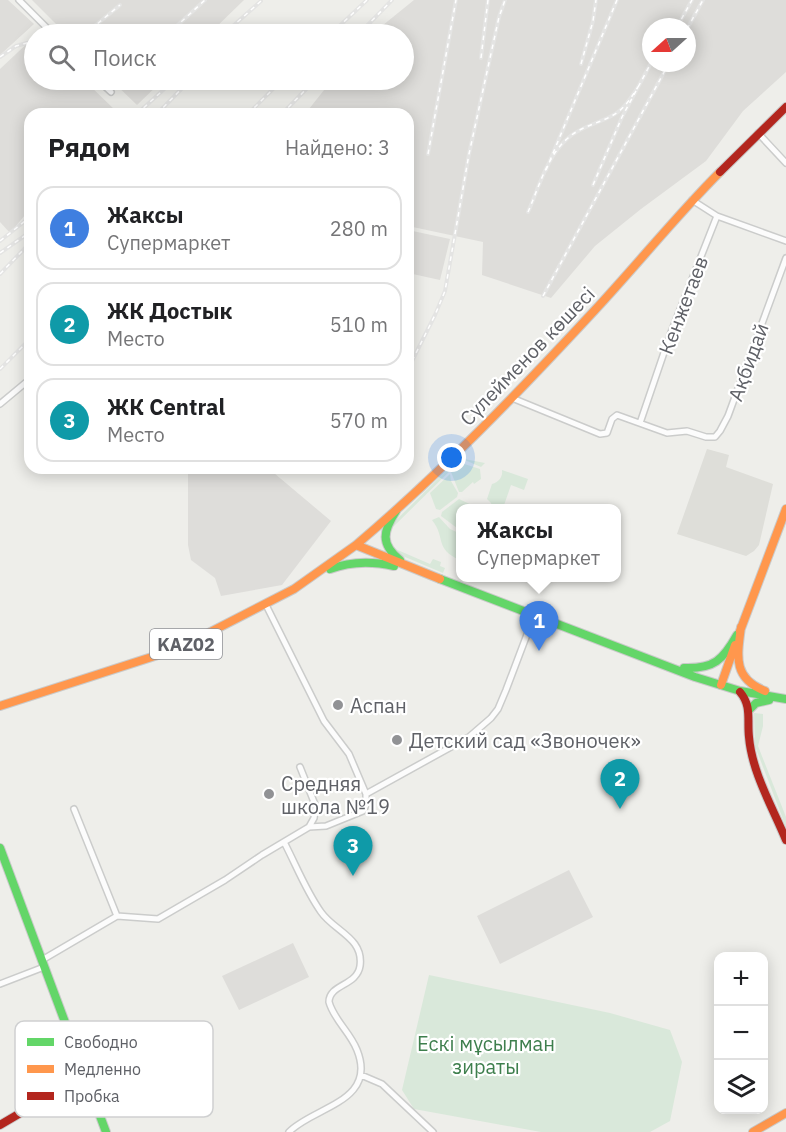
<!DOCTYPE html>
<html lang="ru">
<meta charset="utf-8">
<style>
:root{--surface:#fff;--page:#f2f2f2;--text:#202124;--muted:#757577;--line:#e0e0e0;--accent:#d93025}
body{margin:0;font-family:"IBM Plex Sans",sans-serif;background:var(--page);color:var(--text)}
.controls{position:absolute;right:18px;bottom:18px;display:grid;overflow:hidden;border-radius:12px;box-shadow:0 3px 15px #0003}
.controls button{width:54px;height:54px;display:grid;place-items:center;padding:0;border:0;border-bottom:2px solid var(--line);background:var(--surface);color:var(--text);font:30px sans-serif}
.compass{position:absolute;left:642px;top:18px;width:54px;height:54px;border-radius:50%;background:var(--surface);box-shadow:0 3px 15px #0003;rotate:249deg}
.you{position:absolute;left:452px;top:458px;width:21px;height:21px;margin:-15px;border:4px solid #fff;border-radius:50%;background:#1a73e8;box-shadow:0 0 0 9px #1a73e833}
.badge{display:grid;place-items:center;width:39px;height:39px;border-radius:50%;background:var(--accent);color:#fff;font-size:20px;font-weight:700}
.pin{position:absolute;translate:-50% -50px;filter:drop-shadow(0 2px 3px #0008)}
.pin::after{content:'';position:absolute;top:32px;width:21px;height:18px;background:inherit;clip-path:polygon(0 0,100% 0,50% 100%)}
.popup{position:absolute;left:456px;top:504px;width:165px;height:78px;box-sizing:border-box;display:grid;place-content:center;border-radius:12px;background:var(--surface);filter:drop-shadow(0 2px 4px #0005);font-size:20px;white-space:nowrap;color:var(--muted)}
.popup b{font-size:22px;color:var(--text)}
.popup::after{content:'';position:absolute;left:50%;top:100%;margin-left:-12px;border:12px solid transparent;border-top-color:var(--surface)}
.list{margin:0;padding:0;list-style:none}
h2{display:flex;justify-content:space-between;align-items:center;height:78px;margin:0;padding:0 24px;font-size:26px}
h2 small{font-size:20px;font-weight:400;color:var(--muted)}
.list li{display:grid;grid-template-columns:39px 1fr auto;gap:18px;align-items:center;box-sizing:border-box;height:84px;margin:0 12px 12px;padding:0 12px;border:2px solid var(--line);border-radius:18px}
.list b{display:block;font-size:22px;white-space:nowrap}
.list p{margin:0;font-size:20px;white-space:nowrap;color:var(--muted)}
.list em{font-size:20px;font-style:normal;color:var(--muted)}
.icon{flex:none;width:33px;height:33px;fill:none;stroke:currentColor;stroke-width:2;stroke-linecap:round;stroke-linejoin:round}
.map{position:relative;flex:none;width:786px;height:1132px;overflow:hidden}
.search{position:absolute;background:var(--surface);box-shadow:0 3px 15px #0003;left:24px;top:24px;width:390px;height:66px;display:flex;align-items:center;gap:15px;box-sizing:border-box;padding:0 21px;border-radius:33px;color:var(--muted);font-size:22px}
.panel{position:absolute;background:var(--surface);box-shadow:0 3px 15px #0003;left:24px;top:108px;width:390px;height:366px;border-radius:18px}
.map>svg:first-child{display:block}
.industrial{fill:#deddda;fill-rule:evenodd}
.education{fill:#deded9}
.green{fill:#d9e8da}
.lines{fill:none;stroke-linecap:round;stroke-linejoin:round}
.street-casing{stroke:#cbcccb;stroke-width:8}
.fast-casing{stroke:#cacaca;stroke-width:10}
.slow-casing{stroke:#cacaca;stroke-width:10}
.jam-casing{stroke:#cacaca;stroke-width:10}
.street{stroke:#fcfcfc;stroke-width:5}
.fast{stroke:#63d668;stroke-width:8}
.slow{stroke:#ff974d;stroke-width:8}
.jam{stroke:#b3261e;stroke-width:8}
.rail-casing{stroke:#e4e4e3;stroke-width:4}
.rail{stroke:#fff;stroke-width:1.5;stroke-dasharray:4.5;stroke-linecap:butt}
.poi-dot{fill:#919295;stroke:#fff;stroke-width:2}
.labels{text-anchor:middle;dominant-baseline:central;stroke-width:4.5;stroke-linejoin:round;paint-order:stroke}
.shield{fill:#fff;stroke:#8f9095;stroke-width:1.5}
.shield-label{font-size:18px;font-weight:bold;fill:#5f6167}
.street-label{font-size:20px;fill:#5f6167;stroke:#fff}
.poi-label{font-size:20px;fill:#5f6167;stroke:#fff;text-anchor:start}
.park-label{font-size:20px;fill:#3e7f4d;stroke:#fff}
.key{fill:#fff;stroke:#cfd0d1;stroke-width:1.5}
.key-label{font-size:16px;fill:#5f6167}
</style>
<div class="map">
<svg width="786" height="1132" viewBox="0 0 786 1132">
<rect width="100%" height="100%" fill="#eeeeea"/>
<path class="industrial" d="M0 0H8L34 24 0 55Z
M32 0H244L209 34H66Z
M414 0H786V72L743 111 706 161 641 209 595 246 551 298 482 275 483 242 408 226V114H305L332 80H404V34H372ZM651 27H687V63H651Z
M34 37V80H84L116 111 113 114H30V209L10 233 0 222V69Z
M111 80H163L137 105Z
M408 230 450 239 440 280 408 273Z
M188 468H268L331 521 282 585 221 596 215 578 191 560 188 545Z
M569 870 593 917 500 964 477 916Z
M293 943 309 977 239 1010 222 976Z"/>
<path class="education" d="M707 449 729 455 726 467 773 484 759 545 754 551 746 556 677 534Z"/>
<path class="green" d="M459 458 485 463 481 467 460 458V461L391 529 390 539 393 548 430 564 433 559 441 562 440 566 445 568 443 573 391 551 387 529Z
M461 463 480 469 481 479 474 484 473 482 462 492H459L451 472Z
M502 470 528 479 524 490 511 485 503 508H492L491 503 487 499 492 484C499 482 503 477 502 470Z
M450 474 451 481 458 493 457 497 440 510 436 509 430 493Z
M459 499 478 508H461V531L441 516 442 512Z
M439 517 450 529 461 534 460 560C434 549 446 537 432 520Z
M754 713 763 714V726L758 746 786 817V827L755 746Z
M429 975 610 1013 670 1030 682 1062 670 1121 650 1132H541L414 1109 402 1090Z"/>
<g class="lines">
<defs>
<path id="street" d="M19 0 53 34
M98 80 111 92
M758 133 786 163
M717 216 786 241
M512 398 600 434 607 433 612 419 617 415 667 433 687 431 706 437H715L720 431 728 416 786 258
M0 404 30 379
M640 423 670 335 717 216 692 200
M266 605 324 721 349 754 366 794 469 737 491 718 498 709 506 690 534 616
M309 827 326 826 363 811 366 805V794
M284 842C296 865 306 891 321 912 334 931 364 938 360 966 357 986 329 984 329 1002 334 1020 350 1032 357 1050 378 1102 313 1107 289 1132
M117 916 158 919 225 880 262 855 309 827 314 818 316 807 300 767
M42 960 117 916 74 809
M0 984 44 967
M361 1075 382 1084 433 1132"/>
<path id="fast" d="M396 511C383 531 380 544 400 560
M330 569C351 561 372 561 394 566
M440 579 695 677 740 691 786 699
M684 668C714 669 723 660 737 635
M749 710 756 703 769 700
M0 848 106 1132"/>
<path id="slow" d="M356 545C441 473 519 392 594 311 637 265 676 216 720 172
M741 627C737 657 733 678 765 691
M740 631 786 509
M721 685 735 645
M0 706 161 654 189 643 294 589 356 545 440 579
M753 1132 786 1113"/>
<path id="jam" d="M720 172 786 107
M740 692C752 706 747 720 749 737 752 773 773 808 786 840
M0 1125 85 1075"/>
</defs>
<use href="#street" class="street-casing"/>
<use href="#fast" class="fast-casing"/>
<use href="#slow" class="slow-casing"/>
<use href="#jam" class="jam-casing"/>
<use href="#street" class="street"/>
<use href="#fast" class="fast"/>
<use href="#slow" class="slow"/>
<use href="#jam" class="jam"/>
<defs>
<path id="rail" d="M677 27 692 0
M687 29 703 0
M73 34 96 25 120 5
M168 34 205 0
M224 34 261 1
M331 34 367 0
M359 34 392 0
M0 57 16 46 34 41
M481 58 488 0
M581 64 593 21 596 0
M137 114 174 80
M157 114 190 80
M248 114 282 80
M282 114 315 80
M428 154 456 0
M546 170 617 0
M593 185 622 117 651 63
M528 212C539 187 547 156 568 138 582 125 603 123 618 112 627 105 632 96 638 87
M0 241 30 217
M0 253 30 232
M0 274 30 243
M543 296 669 63
M0 369 30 339
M408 369 435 315 445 291 469 154 499 17 505 0"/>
</defs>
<use href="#rail" class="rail-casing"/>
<use href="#rail" class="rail"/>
</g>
<g class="poi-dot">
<circle cx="338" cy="705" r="6"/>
<circle cx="397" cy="740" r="6"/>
<circle cx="269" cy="794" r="6"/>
</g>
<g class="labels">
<rect class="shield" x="150" y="629" width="72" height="30" rx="4.5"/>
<g class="shield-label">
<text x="186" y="644">KАZ02</text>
</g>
<g class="street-label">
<text transform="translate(683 305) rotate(-69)">Кенжетаев</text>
<text transform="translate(527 356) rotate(-46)">Сүлейменов көшесі</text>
<text transform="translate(748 362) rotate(-70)">Ақбидай</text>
</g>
<g class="poi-label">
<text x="350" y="705">Аспан</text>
<text x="409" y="740">Детский сад «Звоночек»</text>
<text x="281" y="783">Средняя<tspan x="281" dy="23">школа №19</tspan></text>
</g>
<g class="park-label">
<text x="486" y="1043">Ескі мұсылман<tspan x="486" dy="23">зираты</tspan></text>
</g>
</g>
<rect x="15" y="1021" width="198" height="96" rx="9" class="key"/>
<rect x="27" y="1038" width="27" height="8" fill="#63d668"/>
<rect x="27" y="1065" width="27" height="8" fill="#ff974d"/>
<rect x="27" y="1092" width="27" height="8" fill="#b3261e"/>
<g class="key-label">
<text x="64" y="1048">Свободно</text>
<text x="64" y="1075">Медленно</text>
<text x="64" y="1102">Пробка</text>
</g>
</svg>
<div class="controls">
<button>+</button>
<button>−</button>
<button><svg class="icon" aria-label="layers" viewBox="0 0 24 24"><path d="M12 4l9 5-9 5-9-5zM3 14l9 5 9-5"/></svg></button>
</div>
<svg class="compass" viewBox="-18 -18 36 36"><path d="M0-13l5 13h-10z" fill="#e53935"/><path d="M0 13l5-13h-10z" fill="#757577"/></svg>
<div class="you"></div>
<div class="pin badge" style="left:539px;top:651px;background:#3f7fe0">1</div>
<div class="popup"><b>Жаксы</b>Супермаркет</div>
<div class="pin badge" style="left:620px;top:809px;background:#0f9aa8">2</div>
<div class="pin badge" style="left:353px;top:876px;background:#0f9aa8">3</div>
<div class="search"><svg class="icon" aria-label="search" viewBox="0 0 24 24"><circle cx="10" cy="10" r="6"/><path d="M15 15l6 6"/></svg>Поиск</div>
<section class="panel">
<h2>Рядом<small>Найдено: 3</small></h2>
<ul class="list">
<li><span class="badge" style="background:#3f7fe0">1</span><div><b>Жаксы</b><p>Супермаркет</p></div><em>280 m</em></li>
<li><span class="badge" style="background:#0f9aa8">2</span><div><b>ЖК Достык</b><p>Место</p></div><em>510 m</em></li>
<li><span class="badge" style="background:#0f9aa8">3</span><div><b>ЖК Central</b><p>Место</p></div><em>570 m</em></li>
</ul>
</section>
</div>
